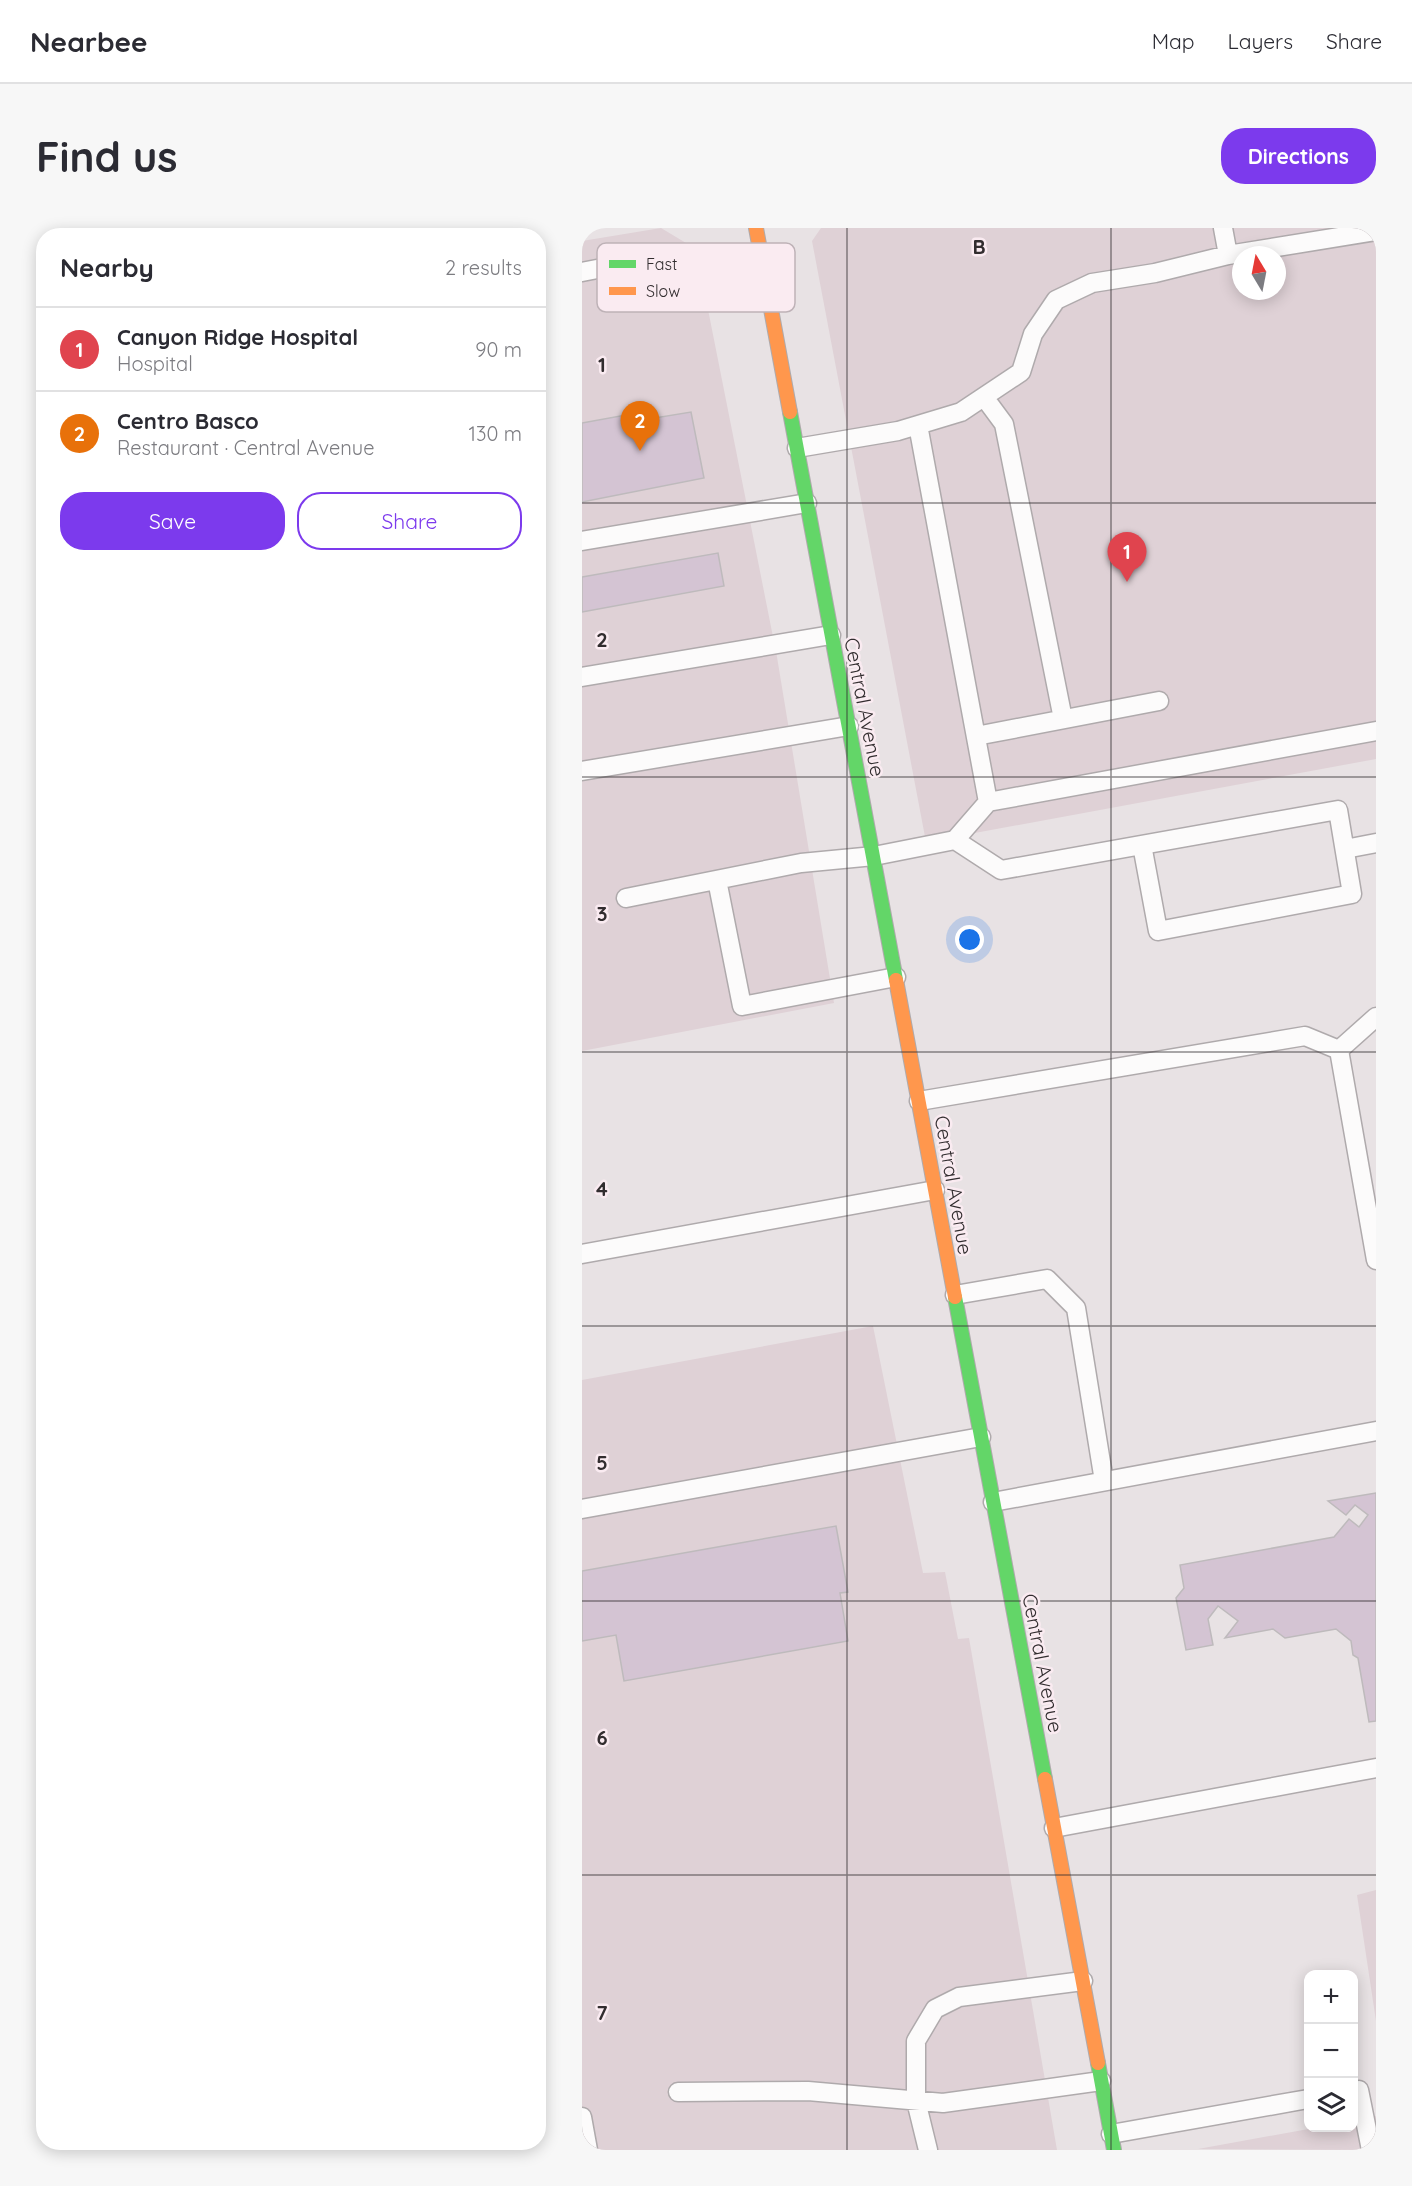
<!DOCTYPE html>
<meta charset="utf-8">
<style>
:root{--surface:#fff;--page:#f7f7f7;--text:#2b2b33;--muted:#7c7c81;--line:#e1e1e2;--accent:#7c3aed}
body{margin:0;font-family:Quicksand,sans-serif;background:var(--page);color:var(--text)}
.controls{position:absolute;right:18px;bottom:18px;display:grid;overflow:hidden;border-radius:12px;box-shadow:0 3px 15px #0003}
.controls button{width:54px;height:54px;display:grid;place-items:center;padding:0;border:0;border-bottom:2px solid var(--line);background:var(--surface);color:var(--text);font:30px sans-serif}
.compass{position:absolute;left:650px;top:18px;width:54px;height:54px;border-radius:50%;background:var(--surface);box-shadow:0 3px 15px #0003;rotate:350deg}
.you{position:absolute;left:388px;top:712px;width:21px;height:21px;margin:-15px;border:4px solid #fff;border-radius:50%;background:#1a73e8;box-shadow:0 0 0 9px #1a73e833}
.badge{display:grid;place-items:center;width:39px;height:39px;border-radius:50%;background:var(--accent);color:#fff;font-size:20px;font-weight:700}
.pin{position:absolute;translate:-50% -50px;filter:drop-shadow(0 2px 3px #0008)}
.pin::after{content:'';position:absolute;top:32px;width:21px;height:18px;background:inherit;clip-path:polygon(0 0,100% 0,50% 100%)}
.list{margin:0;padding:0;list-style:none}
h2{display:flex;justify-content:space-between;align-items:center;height:78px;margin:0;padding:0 24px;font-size:26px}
h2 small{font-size:20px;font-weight:400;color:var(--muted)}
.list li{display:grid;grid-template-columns:39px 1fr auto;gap:18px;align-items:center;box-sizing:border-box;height:84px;padding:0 24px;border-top:2px solid var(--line)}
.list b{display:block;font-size:22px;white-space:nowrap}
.list p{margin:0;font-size:20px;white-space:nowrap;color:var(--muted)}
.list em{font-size:20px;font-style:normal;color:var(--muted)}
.actions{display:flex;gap:12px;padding:18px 24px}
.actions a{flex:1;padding:14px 0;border:2px solid var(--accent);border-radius:24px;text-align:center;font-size:21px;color:var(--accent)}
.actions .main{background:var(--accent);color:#fff}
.icon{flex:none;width:33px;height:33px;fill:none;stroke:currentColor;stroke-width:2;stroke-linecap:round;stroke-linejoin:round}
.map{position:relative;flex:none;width:794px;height:1922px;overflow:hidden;border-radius:24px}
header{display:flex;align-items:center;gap:36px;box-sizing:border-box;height:84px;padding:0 30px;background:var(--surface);border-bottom:2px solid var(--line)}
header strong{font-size:28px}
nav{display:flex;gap:33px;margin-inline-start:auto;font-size:21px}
.intro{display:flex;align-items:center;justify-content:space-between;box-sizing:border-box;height:144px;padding:0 36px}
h1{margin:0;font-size:42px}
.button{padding:15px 27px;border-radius:24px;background:var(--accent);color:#fff;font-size:21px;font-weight:700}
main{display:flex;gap:36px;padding:0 36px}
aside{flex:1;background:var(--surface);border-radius:24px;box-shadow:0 3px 15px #0003}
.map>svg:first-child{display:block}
.built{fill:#dfd1d6;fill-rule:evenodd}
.building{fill:#d4c4d3;stroke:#bebabc;stroke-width:1.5}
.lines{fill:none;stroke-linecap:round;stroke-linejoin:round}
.lane-casing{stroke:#afaaac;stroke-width:21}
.fast-casing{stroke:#afaaac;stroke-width:16}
.slow-casing{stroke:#afaaac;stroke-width:16}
.lane{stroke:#fcfbfb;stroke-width:18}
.fast{stroke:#63d668;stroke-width:14}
.slow{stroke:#ff974d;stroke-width:14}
.grid{fill:none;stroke:#322d2f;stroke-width:1.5;stroke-opacity:0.55}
.labels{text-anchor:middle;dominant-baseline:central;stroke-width:5;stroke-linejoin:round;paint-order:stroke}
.street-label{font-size:20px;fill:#322d2f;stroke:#faebf1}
.key{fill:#faebf1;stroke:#beb2b7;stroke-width:1.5}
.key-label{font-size:16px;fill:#322d2f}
.grid-label{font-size:20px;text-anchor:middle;font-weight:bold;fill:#322d2f;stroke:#faebf1;stroke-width:5;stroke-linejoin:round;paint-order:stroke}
</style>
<header>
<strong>Nearbee</strong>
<nav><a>Map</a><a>Layers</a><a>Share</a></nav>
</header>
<div class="intro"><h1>Find us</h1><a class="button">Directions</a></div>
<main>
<aside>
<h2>Nearby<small>2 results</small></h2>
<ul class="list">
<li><span class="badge" style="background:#e0444e">1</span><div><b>Canyon Ridge Hospital</b><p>Hospital</p></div><em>90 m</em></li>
<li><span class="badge" style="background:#e8710a">2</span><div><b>Centro Basco</b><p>Restaurant · Central Avenue</p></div><em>130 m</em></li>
</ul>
<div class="actions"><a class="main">Save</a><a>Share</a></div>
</aside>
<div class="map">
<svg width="794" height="1922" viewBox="0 0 794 1922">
<rect width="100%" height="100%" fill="#e8e2e4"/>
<path class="built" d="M79 0 114 21 195 429 252 775 0 823V13Z
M239 0H794V531L344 614 230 13ZM659 27H695V63H659Z
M291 1098 341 1345 363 1344 376 1411 387 1410 475 1922H0V1152Z
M794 1662V1793L775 1667Z
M794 1888V1922L616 1921 732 1900H772V1892Z"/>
<path class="building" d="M71 182 73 190 109 184 122 250 0 274V195Z
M136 325 142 358 0 384V349Z
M794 1265V1493L787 1494 776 1430 771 1427 769 1413 754 1401 703 1410 691 1401 643 1410 656 1393 636 1378 626 1391 631 1417 604 1422 594 1370 602 1360 598 1337 752 1309 767 1291 777 1299 786 1287 773 1277 764 1287 746 1273Z
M254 1298 266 1364 258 1365 266 1413 42 1453 34 1407 0 1413V1343Z"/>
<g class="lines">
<defs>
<path id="lane" d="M641 0 646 27
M0 44 72 30 120 60 183 46
M402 169 422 196 481 491
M336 197 406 574
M215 220 316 203 379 184 439 144 451 106 474 72 510 55 573 45 646 27 794 3
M0 313 225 275
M0 449 249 407
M394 508 577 473
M0 543 267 498
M373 612 419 642 756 582 770 666 576 703 560 617
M763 621 794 615
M135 652 160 778 314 749
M44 670 219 635 292 628 373 612 406 574 794 503
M757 822 794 789
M337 873 723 808 757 822 794 1032
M0 1026 353 962
M373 1067 465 1051 494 1080 522 1253
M411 1274 794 1203
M0 1281 399 1209
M472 1600 794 1540
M777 1862 789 1922
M96 1864 226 1863 361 1875 519 1853
M0 1889 6 1922
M529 1906 726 1871
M346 1922 334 1873V1813L353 1781 377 1769 501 1753"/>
<path id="fast" d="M208 184 314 752
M373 1069 463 1551
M516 1835 532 1922"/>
<path id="slow" d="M174 0 208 184
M314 752 373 1069
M463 1551 516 1835"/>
</defs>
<use href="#lane" class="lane-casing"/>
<use href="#fast" class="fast-casing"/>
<use href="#slow" class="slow-casing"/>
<use href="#lane" class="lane"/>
<use href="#fast" class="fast"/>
<use href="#slow" class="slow"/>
</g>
<path class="grid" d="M265 0V1922M529 0V1922M0 275H794M0 549H794M0 824H794M0 1098H794M0 1373H794M0 1647H794"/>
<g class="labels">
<g class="street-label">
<text transform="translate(283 479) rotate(79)">Central Avenue</text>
<text transform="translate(372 957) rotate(80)">Central Avenue</text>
<text transform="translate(461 1435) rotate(79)">Central Avenue</text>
</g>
</g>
<rect x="15" y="15" width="198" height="69" rx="9" class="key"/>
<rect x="27" y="32" width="27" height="8" fill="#63d668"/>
<rect x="27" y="59" width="27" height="8" fill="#ff974d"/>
<g class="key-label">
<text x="64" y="42">Fast</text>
<text x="64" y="69">Slow</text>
</g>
<g class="grid-label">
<text x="397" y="26">B</text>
<text x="20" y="144">1</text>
<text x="20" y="419">2</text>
<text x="20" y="693">3</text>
<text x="20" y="968">4</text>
<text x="20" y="1242">5</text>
<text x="20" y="1517">6</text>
<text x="20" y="1792">7</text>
</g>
</svg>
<div class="controls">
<button>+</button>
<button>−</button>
<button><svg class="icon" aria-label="layers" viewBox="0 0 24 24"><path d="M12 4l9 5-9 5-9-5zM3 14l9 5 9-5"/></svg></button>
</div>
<svg class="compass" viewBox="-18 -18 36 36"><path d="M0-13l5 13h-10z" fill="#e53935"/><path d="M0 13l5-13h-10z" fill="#7c7c81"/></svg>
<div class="you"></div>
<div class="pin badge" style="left:545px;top:354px;background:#e0444e">1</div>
<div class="pin badge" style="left:58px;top:223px;background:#e8710a">2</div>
</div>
</main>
